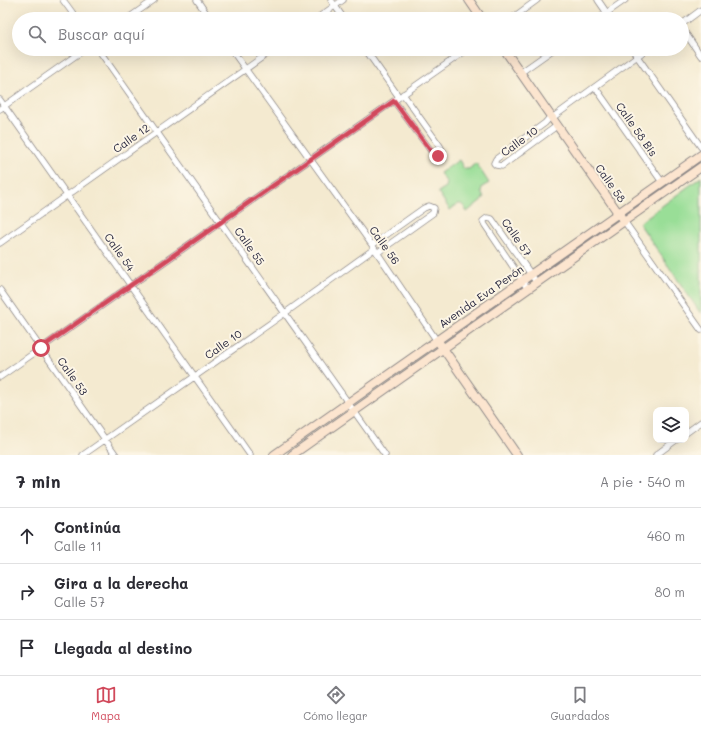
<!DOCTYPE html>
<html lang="es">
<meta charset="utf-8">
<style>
:root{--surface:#fff;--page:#f7f7f7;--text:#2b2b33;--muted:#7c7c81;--line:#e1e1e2;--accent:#d1495b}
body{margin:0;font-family:Mali,sans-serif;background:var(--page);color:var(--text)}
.controls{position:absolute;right:12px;bottom:12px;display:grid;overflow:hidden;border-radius:8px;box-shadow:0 4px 16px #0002}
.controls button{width:36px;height:36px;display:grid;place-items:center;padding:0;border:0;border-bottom:1px solid var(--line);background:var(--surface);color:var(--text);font:20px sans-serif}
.stop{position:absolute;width:12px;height:12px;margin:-9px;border:3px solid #d1495b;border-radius:50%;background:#fff}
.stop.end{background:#d1495b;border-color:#fff;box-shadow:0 1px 4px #0008}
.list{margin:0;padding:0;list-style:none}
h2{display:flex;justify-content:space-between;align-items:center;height:52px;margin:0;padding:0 16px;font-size:17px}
h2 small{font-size:13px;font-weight:400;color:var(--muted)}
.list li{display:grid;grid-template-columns:26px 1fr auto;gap:12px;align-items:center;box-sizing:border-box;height:56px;padding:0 16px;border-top:1px solid var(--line)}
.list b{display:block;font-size:15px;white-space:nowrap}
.list p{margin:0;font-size:13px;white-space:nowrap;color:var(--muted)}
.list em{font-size:13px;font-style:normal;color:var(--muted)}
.icon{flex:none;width:22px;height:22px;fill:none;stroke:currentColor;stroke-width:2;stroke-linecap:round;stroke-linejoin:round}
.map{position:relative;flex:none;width:701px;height:455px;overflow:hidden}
.search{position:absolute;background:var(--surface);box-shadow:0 4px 16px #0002;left:12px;right:12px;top:12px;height:44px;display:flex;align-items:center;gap:10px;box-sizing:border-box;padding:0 14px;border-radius:22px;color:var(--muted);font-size:15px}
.sheet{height:220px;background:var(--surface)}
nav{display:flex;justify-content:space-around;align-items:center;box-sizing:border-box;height:56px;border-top:1px solid var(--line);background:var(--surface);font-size:11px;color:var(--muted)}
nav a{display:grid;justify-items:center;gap:2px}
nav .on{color:var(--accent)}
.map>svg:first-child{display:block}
.green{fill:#99de97;stroke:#5e8069}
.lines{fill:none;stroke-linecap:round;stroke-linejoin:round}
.minor-casing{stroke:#8b8686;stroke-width:7}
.secondary-casing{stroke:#8b8686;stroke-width:10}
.minor{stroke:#fff;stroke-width:5.5}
.secondary{stroke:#fce5cf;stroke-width:8}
.route{stroke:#d1495b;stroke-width:5}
.labels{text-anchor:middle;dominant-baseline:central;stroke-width:4;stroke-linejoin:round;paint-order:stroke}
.street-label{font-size:11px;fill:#22223b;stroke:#fcf5e5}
</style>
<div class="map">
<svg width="701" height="455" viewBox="0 0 701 455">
<rect width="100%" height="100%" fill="#fcf5e5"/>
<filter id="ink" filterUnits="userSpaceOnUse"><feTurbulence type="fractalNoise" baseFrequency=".025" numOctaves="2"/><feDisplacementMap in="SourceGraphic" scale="8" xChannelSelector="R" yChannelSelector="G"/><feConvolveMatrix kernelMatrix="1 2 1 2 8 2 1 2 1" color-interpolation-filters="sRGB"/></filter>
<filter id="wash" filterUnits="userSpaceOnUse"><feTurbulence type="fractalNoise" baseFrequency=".012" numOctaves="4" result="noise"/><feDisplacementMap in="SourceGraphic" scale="16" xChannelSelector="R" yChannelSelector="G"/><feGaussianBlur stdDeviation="0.9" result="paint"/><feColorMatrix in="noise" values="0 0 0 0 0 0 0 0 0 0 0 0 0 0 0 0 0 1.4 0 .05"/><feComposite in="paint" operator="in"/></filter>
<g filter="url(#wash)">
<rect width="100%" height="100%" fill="#f4ead0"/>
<path class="green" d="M459 160 464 169H469L476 163 489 183 482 187 481 192 484 198 467 212C461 200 459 203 450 210L438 192 446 187 447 183 440 173Z
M701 177V314L639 223Z"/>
</g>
<g filter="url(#ink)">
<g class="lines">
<defs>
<path id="minor" d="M63 0 77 19
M197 0 210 19
M331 0 344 19
M598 0 611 19
M127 19 154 0
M316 19 343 0
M511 19 537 0
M598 19 625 0
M682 24 701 10
M682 28 701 56
M98 49 385 455
M231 49 372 245 437 341
M365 49 399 97
M632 49 701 147
M520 73 554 49
M595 87 662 182
M0 100 250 455
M394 101 434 155 438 156H441L443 152 440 146 403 94
M0 109 85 49
M551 116 545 123 496 159 494 163 496 165 502 166 558 125
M552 118 647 49
M624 221 701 330
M0 243 274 49
M372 245 424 208 429 206 434 208 433 213 377 253
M528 289 485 225 483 221 487 218 492 219 537 283
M0 290 116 455
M0 377 468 49
M686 433 701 422
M83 455 285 313 374 249
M656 455 676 440"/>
<path id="secondary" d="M469 0 482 19
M504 49 621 217
M440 344 517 455
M274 455 701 155
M292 455 701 167"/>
</defs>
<use href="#minor" class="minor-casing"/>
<use href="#secondary" class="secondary-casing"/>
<use href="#minor" class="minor"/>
<use href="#secondary" class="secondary"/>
</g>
</g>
<g class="lines" filter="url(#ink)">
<path class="route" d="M41 348 394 101 434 155 438 156"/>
</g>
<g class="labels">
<g class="street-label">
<text transform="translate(637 129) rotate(55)">Calle 58 Bis</text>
<text transform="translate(131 138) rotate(-35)">Calle 12</text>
<text transform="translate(519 141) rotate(-36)">Calle 10</text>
<text transform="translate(611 183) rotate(55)">Calle 58</text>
<text transform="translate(517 237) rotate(55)">Calle 57</text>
<text transform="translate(385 245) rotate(55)">Calle 56</text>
<text transform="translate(250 246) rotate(55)">Calle 55</text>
<text transform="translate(120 252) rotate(55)">Calle 54</text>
<text transform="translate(481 296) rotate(-35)">Avenida Eva Perón</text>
<text transform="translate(223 344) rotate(-35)">Calle 10</text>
<text transform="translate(73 376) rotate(55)">Calle 53</text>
</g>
</g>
</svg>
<div class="controls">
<button><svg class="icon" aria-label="layers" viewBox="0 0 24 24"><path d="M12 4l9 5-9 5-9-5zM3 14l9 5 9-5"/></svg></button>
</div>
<div class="stop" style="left:41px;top:348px"></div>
<div class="stop end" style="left:438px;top:156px"></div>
<div class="search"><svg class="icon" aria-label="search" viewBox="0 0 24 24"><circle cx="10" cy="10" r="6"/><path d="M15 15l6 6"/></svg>Buscar aquí</div>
</div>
<section class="sheet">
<h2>7 min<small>A pie · 540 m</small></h2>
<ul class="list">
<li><svg class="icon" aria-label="ahead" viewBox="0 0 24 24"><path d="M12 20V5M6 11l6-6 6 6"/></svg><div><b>Continúa</b><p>Calle 11</p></div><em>460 m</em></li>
<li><svg class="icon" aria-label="right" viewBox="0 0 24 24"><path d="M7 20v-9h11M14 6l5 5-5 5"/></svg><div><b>Gira a la derecha</b><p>Calle 57</p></div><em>80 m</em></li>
<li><svg class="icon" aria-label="arrive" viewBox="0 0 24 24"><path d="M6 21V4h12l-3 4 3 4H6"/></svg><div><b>Llegada al destino</b></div></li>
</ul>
</section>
<nav>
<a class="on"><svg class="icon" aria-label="map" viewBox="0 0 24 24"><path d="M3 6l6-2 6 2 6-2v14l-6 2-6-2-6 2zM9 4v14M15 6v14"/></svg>Mapa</a>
<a><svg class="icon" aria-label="directions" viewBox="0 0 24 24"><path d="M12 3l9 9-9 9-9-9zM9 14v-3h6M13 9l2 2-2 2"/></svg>Cómo llegar</a>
<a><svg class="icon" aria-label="saved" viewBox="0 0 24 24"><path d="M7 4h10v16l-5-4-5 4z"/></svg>Guardados</a>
</nav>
